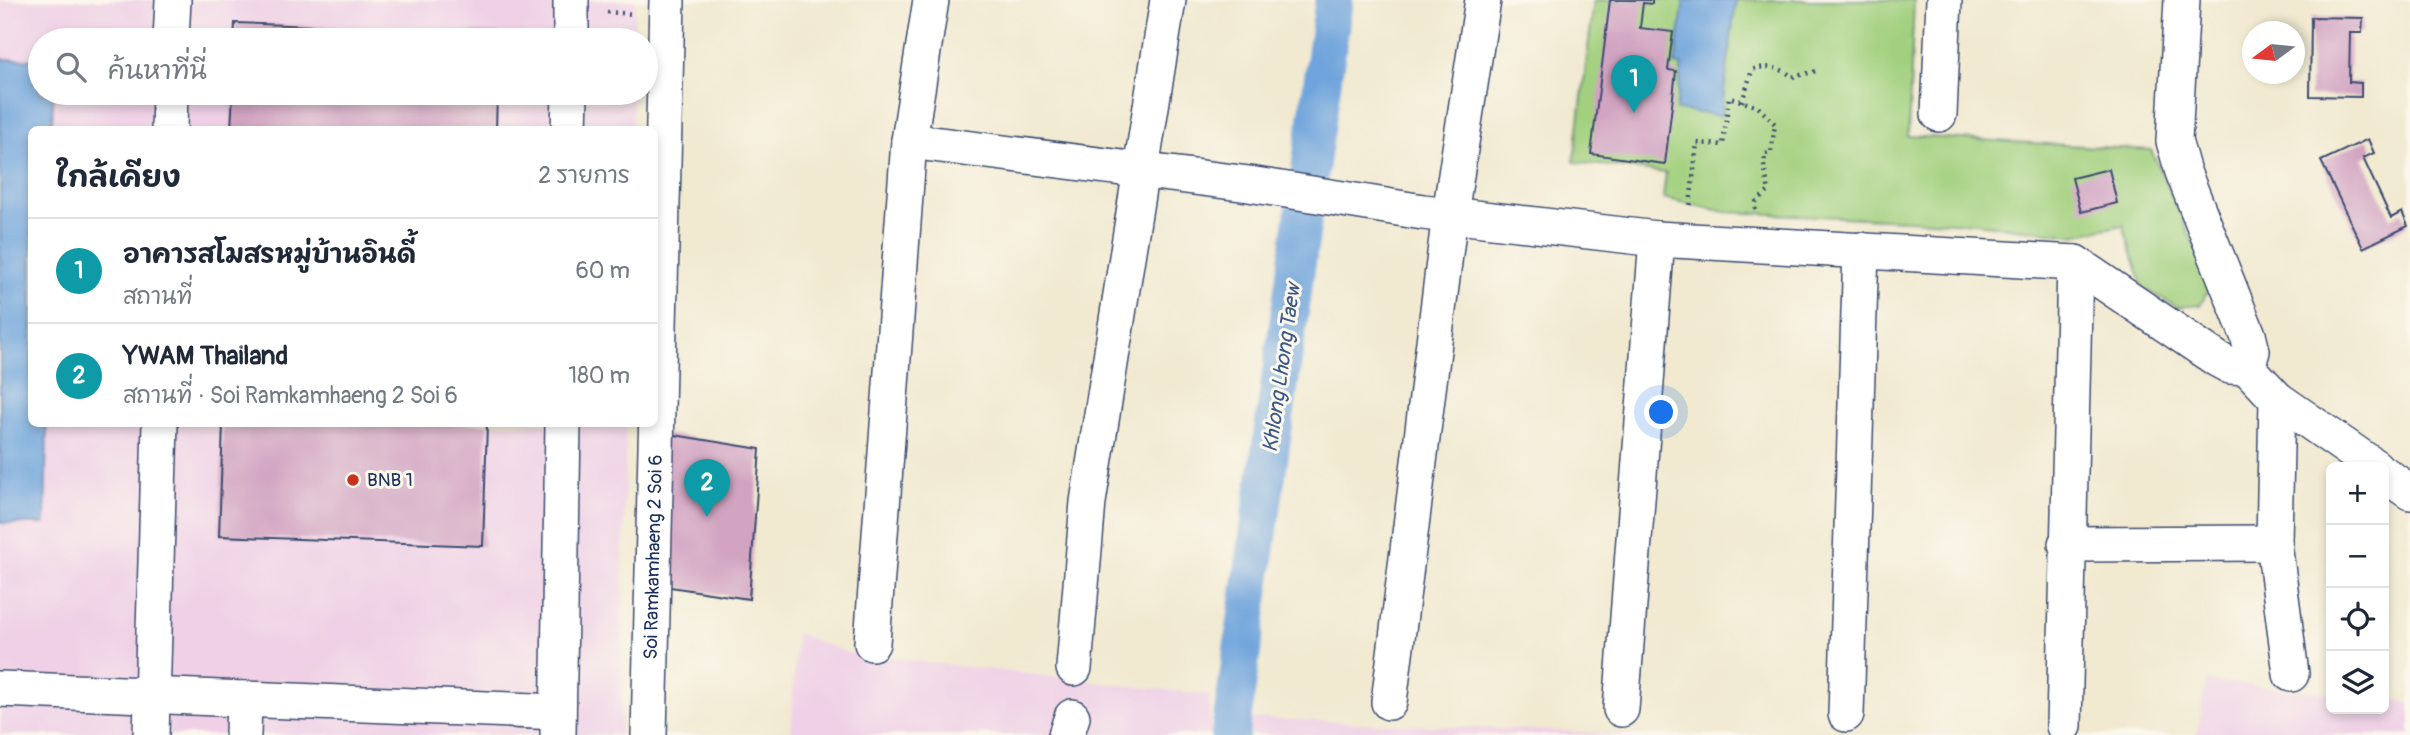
<!DOCTYPE html>
<html lang="th">
<meta charset="utf-8">
<style>
:root{--surface:#fff;--page:#f2f2f3;--text:#1f2937;--muted:#747a83;--line:#e0e1e3;--accent:#1a73e8}
body{margin:0;font-family:Pangolin,"Playpen Sans Thai",sans-serif;background:var(--page);color:var(--text)}
.controls{position:absolute;right:21px;bottom:21px;display:grid;overflow:hidden;border-radius:10px;box-shadow:0 4px 10px #0003}
.controls button{width:63px;height:63px;display:grid;place-items:center;padding:0;border:0;border-bottom:2px solid var(--line);background:var(--surface);color:var(--text);font:35px sans-serif}
.compass{position:absolute;left:2242px;top:21px;width:63px;height:63px;border-radius:50%;background:var(--surface);box-shadow:0 4px 10px #0003;rotate:255deg}
.you{position:absolute;left:1662px;top:413px;width:24px;height:24px;margin:-18px;border:5px solid #fff;border-radius:50%;background:#1a73e8;box-shadow:0 0 0 10px #1a73e833}
.badge{display:grid;place-items:center;width:46px;height:46px;border-radius:50%;background:var(--accent);color:#fff;font-size:23px;font-weight:700}
.pin{position:absolute;translate:-50% -58px;filter:drop-shadow(0 2px 4px #0008)}
.pin::after{content:'';position:absolute;top:37px;width:24px;height:21px;background:inherit;clip-path:polygon(0 0,100% 0,50% 100%)}
.list{margin:0;padding:0;list-style:none}
h2{display:flex;justify-content:space-between;align-items:center;height:91px;margin:0;padding:0 28px;font-size:30px}
h2 small{font-size:23px;font-weight:400;color:var(--muted)}
.list li{display:grid;grid-template-columns:46px 1fr auto;gap:21px;align-items:center;box-sizing:border-box;height:105px;padding:0 28px;border-top:2px solid var(--line)}
.list b{display:block;font-size:26px;white-space:nowrap}
.list p{margin:0;font-size:23px;white-space:nowrap;color:var(--muted)}
.list em{font-size:23px;font-style:normal;color:var(--muted)}
.icon{flex:none;width:38px;height:38px;fill:none;stroke:currentColor;stroke-width:2;stroke-linecap:round;stroke-linejoin:round}
.map{position:relative;flex:none;width:2410px;height:735px;overflow:hidden}
.search{position:absolute;background:var(--surface);box-shadow:0 4px 10px #0003;left:28px;top:28px;width:630px;height:77px;display:flex;align-items:center;gap:18px;box-sizing:border-box;padding:0 24px;border-radius:38px;color:var(--muted);font-size:26px}
.panel{position:absolute;background:var(--surface);box-shadow:0 4px 10px #0003;left:28px;top:126px;width:630px;height:301px;border-radius:10px}
.map>svg:first-child{display:block}
.built{fill:#efd0e6}
.green{fill:#a2d07e;stroke:#5e806e;stroke-width:2}
.water{fill:#70a4dc;stroke:#466a9d;stroke-width:2}
.lines{fill:none;stroke-linecap:round;stroke-linejoin:round}
.canal{stroke:#70a4dc;stroke-width:38}
.building{fill:#d2a4c2}
.minor-casing{stroke:#3b4b6f;stroke-width:38}
.path{stroke:#3b4b6f;stroke-width:4.5;stroke-dasharray:2 5;stroke-linecap:butt}
.minor{stroke:#fff;stroke-width:35}
.poi-dot{fill:#c8321e;stroke:#fbf7ec;stroke-width:2.5}
.labels{text-anchor:middle;dominant-baseline:central;stroke-width:6;stroke-linejoin:round;paint-order:stroke}
.poi-label{font-size:19px;fill:#1b2f5e;stroke:#fbf7ec;text-anchor:start}
.street-label{font-size:19px;fill:#1b2f5e;stroke:#fbf7ec}
.water-label{font-size:21px;font-style:italic;fill:#39588a;stroke:#fbf7ec}
</style>
<div class="map">
<svg width="2410" height="735" viewBox="0 0 2410 735">
<rect width="100%" height="100%" fill="#fbf7ec"/>
<filter id="ink" filterUnits="userSpaceOnUse"><feTurbulence type="fractalNoise" baseFrequency=".0143" numOctaves="2"/><feDisplacementMap in="SourceGraphic" scale="14" xChannelSelector="R" yChannelSelector="G"/><feConvolveMatrix kernelMatrix="1 2 1 2 8 2 1 2 1" color-interpolation-filters="sRGB"/></filter>
<filter id="wash" filterUnits="userSpaceOnUse"><feTurbulence type="fractalNoise" baseFrequency=".00686" numOctaves="4" result="noise"/><feDisplacementMap in="SourceGraphic" scale="28" xChannelSelector="R" yChannelSelector="G"/><feGaussianBlur stdDeviation="1.57" result="paint"/><feColorMatrix in="noise" values="0 0 0 0 0 0 0 0 0 0 0 0 0 0 0 0 0 1.4 0 .05"/><feComposite in="paint" operator="in"/></filter>
<g filter="url(#wash)">
<rect width="100%" height="100%" fill="#f1e9d0"/>
<path class="built" d="M0 0H635L634 40H40V93H633L632 129 32 130V424H626L620 735H0Z
M796 633 848 653 1209 695 1211 735H791Z
M2206 681 2331 694V709H2384V699L2410 702V735H2197Z
M1248 718 1650 735H1248Z"/>
<path class="green" d="M1594 0H1914L1908 136 2151 150 2210 280 2209 289 2200 305 2178 307 2143 288 2123 225 2073 235 1976 223 1725 212 1663 198 1666 173 1574 162Z"/>
<path class="water" d="M1684 0H1736L1721 116 1676 110 1682 65 1675 64Z
M0 59 40 60V93H53L52 129 32 130V424H47L45 524 0 523Z"/>
<g class="lines">
<path class="canal" d="M1230 735 1334 0"/>
</g>
<g id="blocks">
<path class="building" d="M1610 0H1652V4L1643 3 1640 28 1673 32 1668 70 1676 71 1665 164 1591 154Z
M2311 17 2363 18 2362 33H2350L2349 82 2361 83V97L2310 96Z
M235 23 499 33V40H234Z
M233 93H497L496 130H231Z
M2368 139 2374 153 2363 158 2391 218 2402 212 2408 226 2363 248 2321 161Z
M2109 169 2117 203 2081 212 2072 178Z
M223 424H487L483 546 219 536Z
M662 433 760 449 749 599 657 585Z"/>
</g>
</g>
<g filter="url(#ink)">
<use href="#blocks" fill-opacity="0" stroke="#3b4b6f" stroke-width="2"/>
<g class="lines">
<defs>
<g id="minor">
<path d="M2182 0 2174 141 2183 172 2248 335 2252 351 2247 367"/>
<path d="M171 40 173 0"/>
<path d="M571 40V0"/>
<path d="M1939 114 1944 0"/>
<path d="M169 130 170 93"/>
<path d="M569 130 570 93"/>
<path d="M909 141 1249 184 1423 212 1657 239 2075 263 2217 359 2230 366 2247 367 2277 399 2375 467"/>
<path d="M2277 399 2274 543 2291 674"/>
<path d="M2384 474 2410 492"/>
<path d="M2066 544 2274 543"/>
<path d="M872 643 909 141 931 0"/>
<path d="M1074 668 1088 502 1168 0"/>
<path d="M0 689 558 712"/>
<path d="M1389 702 1450 214 1483 0"/>
<path d="M1621 709 1657 239"/>
<path d="M1846 714 1861 250"/>
<path d="M2064 726 2075 263"/>
<path d="M151 735 160 424"/>
<path d="M243 735 244 699"/>
<path d="M558 735 563 424"/>
<path id="s1" d="M649 735 667 0"/>
<path d="M1066 735 1072 717"/>
</g>
</defs>
<use href="#minor" class="minor-casing"/>
<path class="path" d="M607 12 633 14
M1742 102 1752 70C1765 65 1782 67 1792 77L1817 71
M1690 205 1697 143 1723 145 1729 97 1758 107 1775 124 1771 153 1765 154 1764 167 1769 191 1756 202 1755 211"/>
<use href="#minor" class="minor"/>
</g>
</g>
<circle class="poi-dot" cx="353" cy="480" r="7"/>
<g class="labels">
<g class="poi-label">
<text x="367" y="480">BNB 1</text>
</g>
<g class="street-label">
<text stroke="none"><textPath href="#s1" startOffset="178">Soi Ramkamhaeng 2 Soi 6</textPath></text>
</g>
<g class="water-label">
<text transform="translate(1282 368) rotate(-82)">Khlong Lhong Taew</text>
</g>
</g>
</svg>
<div class="controls">
<button>+</button>
<button>−</button>
<button><svg class="icon" aria-label="locate" viewBox="0 0 24 24"><circle cx="12" cy="12" r="6"/><path d="M12 2v4M12 18v4M2 12h4M18 12h4"/></svg></button>
<button><svg class="icon" aria-label="layers" viewBox="0 0 24 24"><path d="M12 4l9 5-9 5-9-5zM3 14l9 5 9-5"/></svg></button>
</div>
<svg class="compass" viewBox="-18 -18 36 36"><path d="M0-13l5 13h-10z" fill="#e53935"/><path d="M0 13l5-13h-10z" fill="#747a83"/></svg>
<div class="you"></div>
<div class="pin badge" style="left:1634px;top:113px;background:#0f9aa8">1</div>
<div class="pin badge" style="left:707px;top:517px;background:#0f9aa8">2</div>
<div class="search"><svg class="icon" aria-label="search" viewBox="0 0 24 24"><circle cx="10" cy="10" r="6"/><path d="M15 15l6 6"/></svg>ค้นหาที่นี่</div>
<section class="panel">
<h2>ใกล้เคียง<small>2 รายการ</small></h2>
<ul class="list">
<li><span class="badge" style="background:#0f9aa8">1</span><div><b>อาคารสโมสรหมู่บ้านอินดี้</b><p>สถานที่</p></div><em>60 m</em></li>
<li><span class="badge" style="background:#0f9aa8">2</span><div><b>YWAM Thailand</b><p>สถานที่ · Soi Ramkamhaeng 2 Soi 6</p></div><em>180 m</em></li>
</ul>
</section>
</div>
